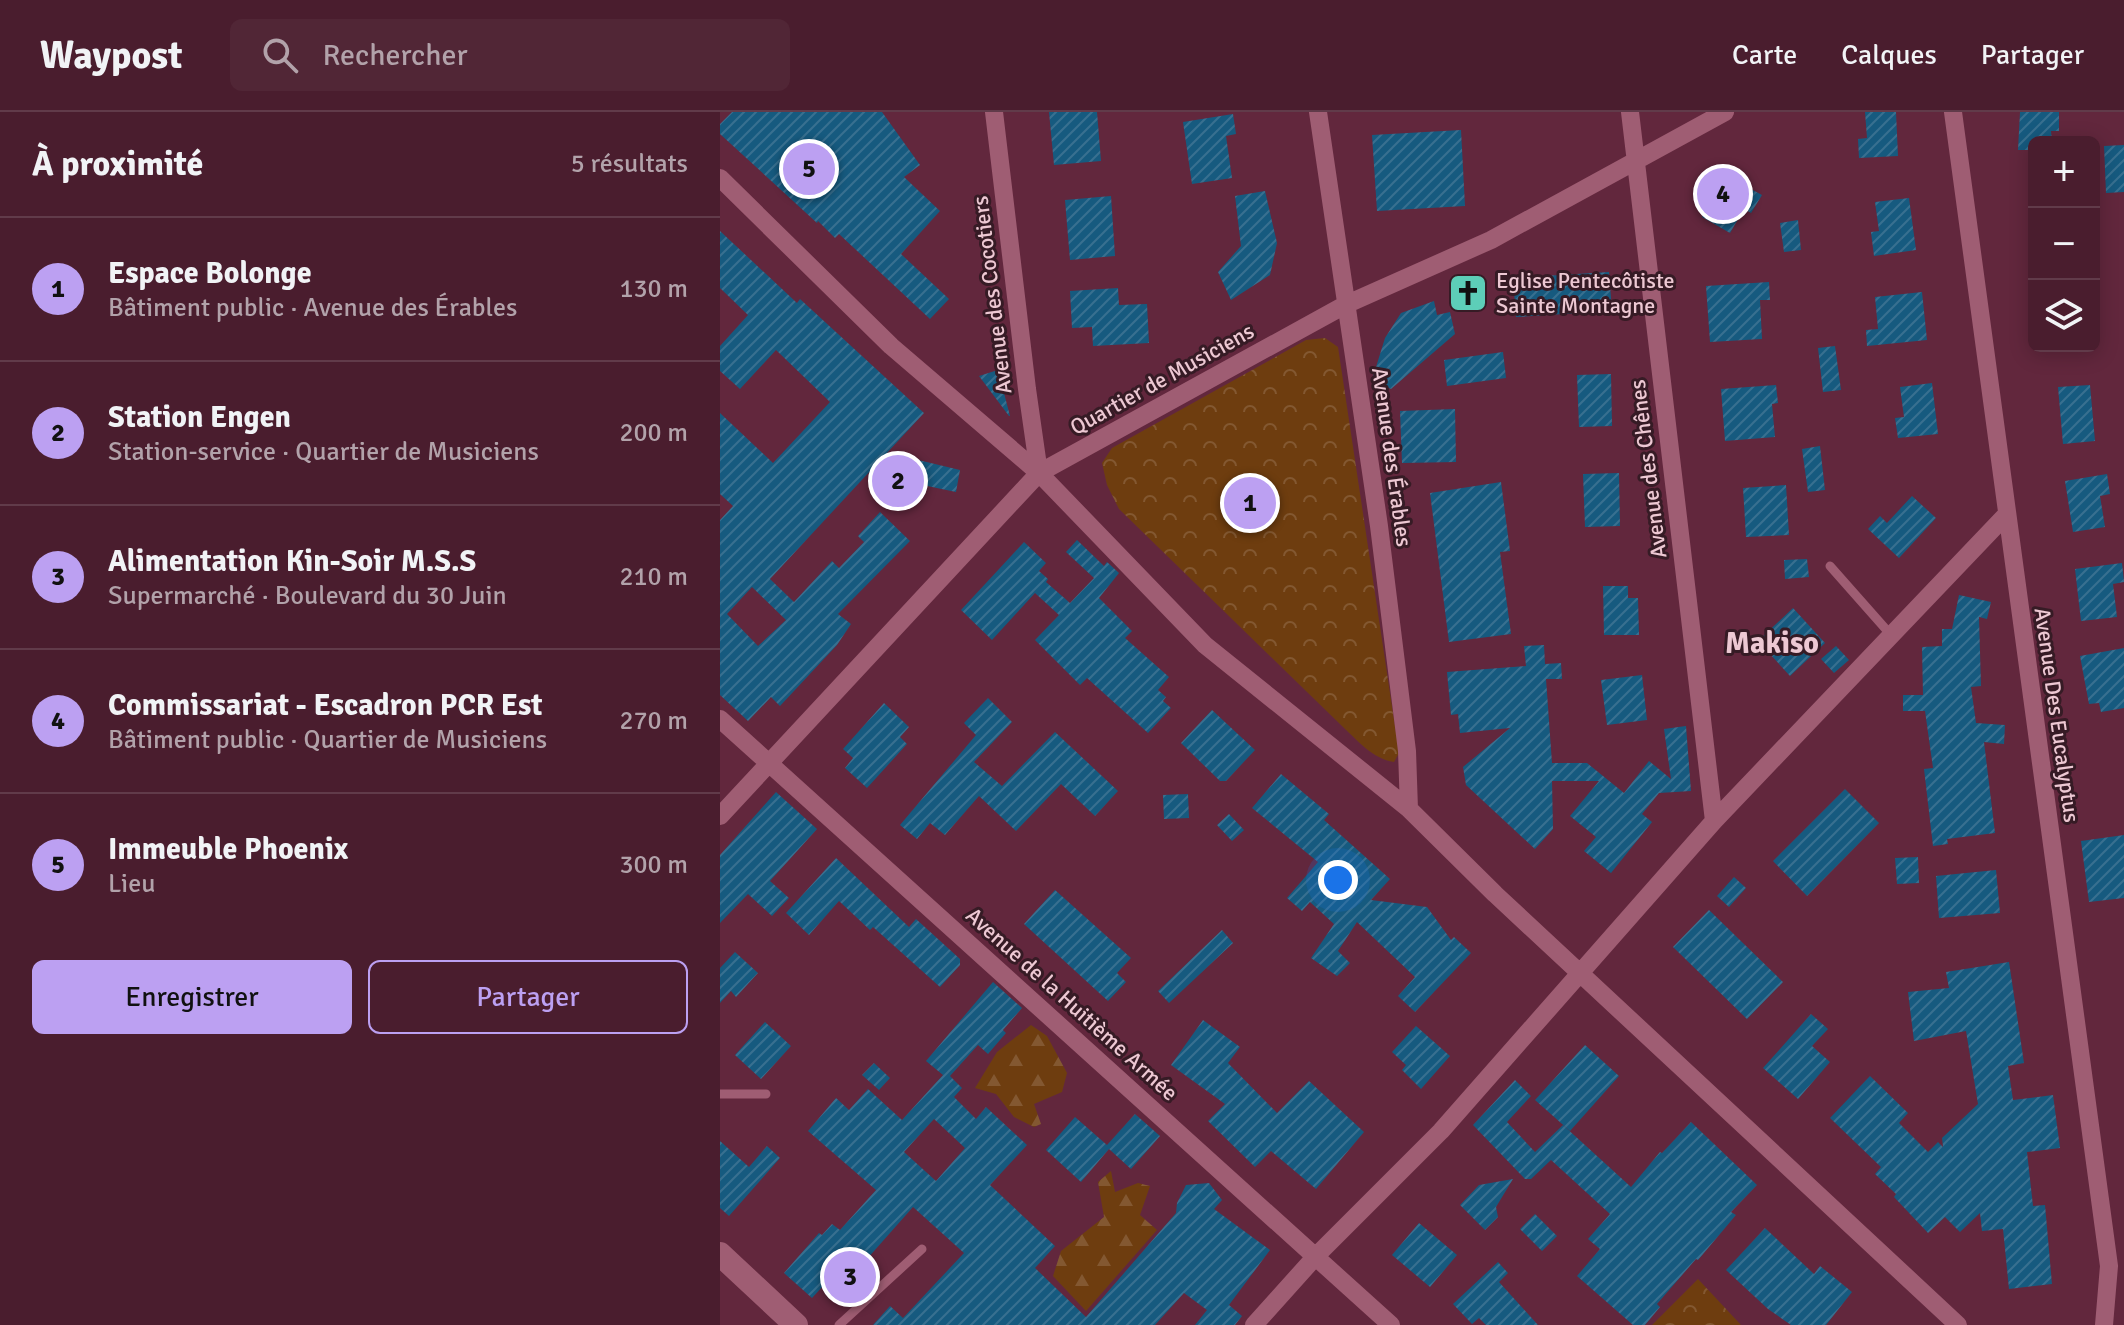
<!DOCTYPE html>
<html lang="fr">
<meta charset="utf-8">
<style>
:root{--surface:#4a1d2e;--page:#512636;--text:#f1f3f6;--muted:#b2a2aa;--line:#613b4a;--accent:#bca0f2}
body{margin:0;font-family:Signika,sans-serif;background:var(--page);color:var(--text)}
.controls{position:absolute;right:24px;top:24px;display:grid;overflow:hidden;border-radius:12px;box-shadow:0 4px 20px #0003}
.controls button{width:72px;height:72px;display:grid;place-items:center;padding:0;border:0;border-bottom:2px solid var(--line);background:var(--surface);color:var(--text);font:40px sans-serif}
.you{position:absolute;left:618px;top:768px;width:28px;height:28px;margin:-20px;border:6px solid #fff;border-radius:50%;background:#1a73e8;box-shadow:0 0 0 12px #1a73e833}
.badge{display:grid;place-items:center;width:52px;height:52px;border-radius:50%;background:var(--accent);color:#111;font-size:26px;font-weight:700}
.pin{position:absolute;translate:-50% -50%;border:4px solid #fff;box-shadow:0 2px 8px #0006}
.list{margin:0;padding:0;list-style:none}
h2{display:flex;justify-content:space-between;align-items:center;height:104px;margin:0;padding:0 32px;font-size:34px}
h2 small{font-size:26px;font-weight:400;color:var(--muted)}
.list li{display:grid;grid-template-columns:52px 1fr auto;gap:24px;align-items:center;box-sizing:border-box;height:144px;padding:0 32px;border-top:2px solid var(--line)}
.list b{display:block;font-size:30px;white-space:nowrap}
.list p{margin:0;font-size:26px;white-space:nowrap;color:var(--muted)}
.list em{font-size:26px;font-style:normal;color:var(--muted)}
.actions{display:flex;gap:16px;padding:24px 32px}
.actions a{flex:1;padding:18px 0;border:2px solid var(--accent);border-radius:12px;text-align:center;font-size:28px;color:var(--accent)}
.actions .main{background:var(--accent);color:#111}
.icon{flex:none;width:44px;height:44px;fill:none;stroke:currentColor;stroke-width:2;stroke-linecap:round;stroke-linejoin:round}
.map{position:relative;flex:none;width:1404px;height:1213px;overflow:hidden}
header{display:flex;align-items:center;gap:48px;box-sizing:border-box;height:112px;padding:0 40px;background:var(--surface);border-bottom:2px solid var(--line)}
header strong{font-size:38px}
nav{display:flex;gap:44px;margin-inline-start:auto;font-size:28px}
.search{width:560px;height:72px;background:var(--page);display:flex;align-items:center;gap:20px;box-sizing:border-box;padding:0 28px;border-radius:12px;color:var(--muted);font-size:30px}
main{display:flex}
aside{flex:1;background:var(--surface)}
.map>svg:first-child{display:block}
.forest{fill:url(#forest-firs)}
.park{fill:url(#park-crowns)}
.building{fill:url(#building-hatch);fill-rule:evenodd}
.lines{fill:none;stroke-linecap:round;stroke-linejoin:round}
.service{stroke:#9f5d73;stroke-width:9}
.minor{stroke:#9f5d73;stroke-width:18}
.tertiary{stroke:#9f5d73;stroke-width:24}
.labels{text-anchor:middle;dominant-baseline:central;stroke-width:6;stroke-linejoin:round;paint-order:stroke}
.poi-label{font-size:22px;fill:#edc8d3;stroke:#361b25;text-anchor:start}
.street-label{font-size:22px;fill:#edc8d3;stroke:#361b25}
.district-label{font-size:30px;font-weight:bold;fill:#edc8d3;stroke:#361b25}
</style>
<header>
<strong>Waypost</strong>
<div class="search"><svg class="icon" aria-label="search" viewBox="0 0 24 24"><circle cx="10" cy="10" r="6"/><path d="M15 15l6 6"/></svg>Rechercher</div>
<nav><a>Carte</a><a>Calques</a><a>Partager</a></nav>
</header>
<main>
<aside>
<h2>À proximité<small>5 résultats</small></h2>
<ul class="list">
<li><span class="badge">1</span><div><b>Espace Bolonge</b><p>Bâtiment public · Avenue des Érables</p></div><em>130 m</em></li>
<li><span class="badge">2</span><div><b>Station Engen</b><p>Station-service · Quartier de Musiciens</p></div><em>200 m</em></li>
<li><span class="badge">3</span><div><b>Alimentation Kin-Soir M.S.S</b><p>Supermarché · Boulevard du 30 Juin</p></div><em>210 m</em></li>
<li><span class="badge">4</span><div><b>Commissariat - Escadron PCR Est</b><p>Bâtiment public · Quartier de Musiciens</p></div><em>270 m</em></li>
<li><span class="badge">5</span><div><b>Immeuble Phoenix</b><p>Lieu</p></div><em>300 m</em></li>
</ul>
<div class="actions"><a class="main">Enregistrer</a><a>Partager</a></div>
</aside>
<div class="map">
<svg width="1404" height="1213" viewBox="0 0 1404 1213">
<defs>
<pattern id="forest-firs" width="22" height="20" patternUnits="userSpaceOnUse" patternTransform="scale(2)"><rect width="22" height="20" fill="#6e3d0f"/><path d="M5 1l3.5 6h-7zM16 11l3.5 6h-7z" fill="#835831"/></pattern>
<pattern id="park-crowns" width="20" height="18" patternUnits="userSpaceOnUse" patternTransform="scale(2)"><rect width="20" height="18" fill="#6e3d0f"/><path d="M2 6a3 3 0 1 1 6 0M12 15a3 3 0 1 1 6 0" fill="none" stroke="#835831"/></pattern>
<pattern id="building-hatch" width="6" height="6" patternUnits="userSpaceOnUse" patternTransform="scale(2)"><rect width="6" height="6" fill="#165a7f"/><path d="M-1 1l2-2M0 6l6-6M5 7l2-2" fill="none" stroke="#387090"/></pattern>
</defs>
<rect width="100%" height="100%" fill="#62273d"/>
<path class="forest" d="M311 913 327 924 347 961 342 980 314 992 321 1012 314 1015 294 1005 276 982 255 976 277 940Z
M391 1059 395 1080 418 1071 430 1074 420 1103 437 1118 366 1199 333 1164 341 1139 384 1105 378 1070Z"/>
<path class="park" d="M605 226 618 235 679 641 674 650C653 647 637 628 622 614L399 397 387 373 382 351 392 336 586 228Z
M978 1167 1021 1213H932Z"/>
<path class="building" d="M12 0H162L200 53 184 65 220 99 181 142 229 187 210 207 119 122 115 126 98 109 97 111 0 22V12Z
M329 0H377L381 49 334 53Z
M1145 0H1176L1178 44 1139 46 1138 27 1147 26Z
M1300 0H1339V19H1331L1332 30H1314V38H1298Z
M513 2 516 22 506 24 512 66 472 72 463 10Z
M741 18 745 94 657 99 652 23Z
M1404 33V80L1386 81 1384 34Z
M1005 63 1042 83 1031 101 1024 97 1010 121 982 105Z
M545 79 557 131 550 163 511 188 498 160 521 134 515 84Z
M391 84 395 144 350 148 345 88Z
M1189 86 1196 138 1154 144 1151 120 1159 119 1155 90Z
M1078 108 1081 138 1064 140 1060 111Z
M0 119 77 191 80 187 204 301 50 467 74 490 112 449 119 456 144 430 138 424 160 400 190 429 118 502 131 512 117 533 60 594 51 585 28 609 0 583V408L13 394 0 382V301L53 351 110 290 56 238 20 277 0 259V234L28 203 0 176ZM32 475 66 508 38 534 7 502Z
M889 160 892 199 796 205 793 166Z
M1049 170 1050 188H1040L1042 227 990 230 986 174Z
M398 176 399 193 427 192 429 231 373 234 372 215 352 216 350 179Z
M1202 180 1207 228 1147 234 1146 218 1158 217 1155 185Z
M714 189 717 203 730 200 735 222 671 277 652 268 665 226 681 201Z
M1115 234 1121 278 1103 280 1098 236Z
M783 240 786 266 727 274 724 248Z
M278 258 290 304H289L259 264Z
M891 262 892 314 859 315 857 263Z
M1212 271 1218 322 1178 326 1175 306 1184 305 1180 275Z
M1056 273 1058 291 1052 292 1055 325 1005 329 1001 277Z
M1370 273 1375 329 1343 332 1338 275Z
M735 297 736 350 682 351 680 299Z
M1100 334 1105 378 1088 380 1082 337Z
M169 341 240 358 236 380 193 371 188 396 160 390Z
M899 361 900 414 865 415 863 362Z
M1387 362 1390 382 1380 384 1385 415 1353 420 1345 369Z
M781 370 790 439 780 440 791 522 729 530 710 381Z
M1066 373 1069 423 1026 425 1023 376Z
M1192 384 1216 406 1179 446 1148 417 1160 404 1167 411Z
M357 428 384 454 387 450 399 461 379 486 412 519 405 526 449 565 438 578 446 585 443 589 451 596 428 621 367 566 360 573 315 528 339 503 315 481 272 528 241 498 304 430 326 451 319 459 328 467 326 470 350 491 374 466 346 440Z
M1087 447 1089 465 1065 467 1064 448Z
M1402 451 1404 470 1393 472 1397 505 1361 509 1355 457Z
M883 474H908V486H918L919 523H884Z
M1239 483 1271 490 1267 507 1259 505 1261 574 1251 575 1256 611 1285 613 1284 632 1264 630 1275 721 1227 727 1228 732 1213 734 1204 657 1213 656 1205 599H1183V583H1203L1202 535 1222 534V517H1232Z
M1073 496 1105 531 1070 564 1038 529Z
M824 533 825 552 841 551 842 567H826L832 651H867L904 681 929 649 951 667 944 617 966 614 971 679 939 681 922 702 932 710 891 761 864 739 876 725 850 704 879 669H832L833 717 815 737 746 673 743 655 790 616 740 621 738 602 731 603 727 560 806 554 804 534Z
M1116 534 1129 548 1114 561 1101 547Z
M1404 536V596L1381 600 1379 591 1369 592 1360 544Z
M922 563 927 608 887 613 881 568Z
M268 586 292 610 254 650 282 674 335 620 398 679 375 704 341 672 296 719 259 684 225 723 210 711 197 727 180 713 256 623 244 611Z
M164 591 189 615 180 625 187 632 147 676 125 656 133 646 123 637Z
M492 598 535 638 506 669H500L461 631Z
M561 662 609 702 604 708 670 767 651 788 707 795 731 828 734 825 751 841 695 900 678 884 695 865 637 810 618 839 630 851 617 864 591 846 614 812 590 790 582 799 567 786 598 750 532 696Z
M1125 677 1159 711 1087 784 1053 749Z
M56 680 97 717 50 769 69 786 52 804 28 782 0 811V743Z
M468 682 469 706 444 707 443 683Z
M509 702 524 718 512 729 497 713Z
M1404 723V786L1369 790 1361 729Z
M1198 745 1199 771 1177 772 1175 746Z
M116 746 189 815 196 807 240 847V853L220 875 153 815 150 818 119 789 89 823 66 801Z
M1276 758 1280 801 1219 806 1216 764Z
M1014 765 1026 776 1009 795 997 784Z
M335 778 411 846 397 861 406 870 388 889 304 812Z
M989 798 1063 870 1027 907 953 835Z
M502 818 513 831 449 891 438 879Z
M15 840 38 861 16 885 11 879 0 891V856Z
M1289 850 1304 951 1288 954 1293 988 1333 983 1340 1036 1307 1040 1313 1094 1325 1093 1332 1172 1289 1177 1283 1117 1262 1119 1260 1101 1240 1120 1225 1105 1208 1121 1174 1085 1176 1082 1155 1062 1161 1055 1110 1006 1150 964 1188 1001 1179 1011 1208 1040 1218 1030 1223 1035 1222 1026 1258 992 1246 919 1194 929 1188 880 1229 876 1226 860Z
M273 870 302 896 283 918 286 921 268 942 258 933 230 964 242 976 234 985 256 1007 266 995 307 1033 270 1073 335 1134 315 1156 366 1205 456 1101 457 1091 466 1073 489 1071 502 1088 494 1097 550 1138 509 1193 522 1204 515 1213H475L487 1198 464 1181 435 1213H153L170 1194 183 1206 244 1141 193 1095 139 1156 148 1165 125 1191 104 1173 92 1186 64 1161 99 1121 102 1123 112 1112 120 1118 156 1078 88 1019 116 986 129 998 148 977 182 1008 223 963 206 949ZM214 1007 245 1036 216 1069 184 1040Z
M1091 902 1108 917 1092 934 1110 950 1078 987 1043 956Z
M483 908 520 935 508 951 557 1001 589 969 644 1020 596 1077 551 1039 535 1055 488 1009 505 992 451 953Z
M45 910 71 934 41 967 15 943Z
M696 914 730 944 701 977 682 958 686 953 672 940Z
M865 933 899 964 850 1019 815 988Z
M154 951 170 966 159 978 142 963Z
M795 968 811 984 787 1010 815 1040 843 1013 911 1075 940 1040 942 1041 971 1010 1037 1073 1011 1100 1016 1103 978 1148 976 1147 937 1192 940 1195 925 1213H913L857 1164 880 1137 868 1127 890 1102 831 1048 811 1067H805L753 1013Z
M415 1002 440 1024 411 1057 389 1037 361 1070 326 1038 355 1005 387 1033Z
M0 1029 29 1055 47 1034 60 1046 9 1104 0 1096Z
M793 1067 776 1095 778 1105 765 1118 740 1093 759 1073Z
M815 1102 837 1124 822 1139 800 1117Z
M699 1111 737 1143 710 1175 672 1143Z
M1045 1116 1094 1162 1100 1154 1132 1180 1106 1213H1071L1048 1197 1006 1158Z
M778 1150 788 1161 779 1170 818 1213H766L759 1206 752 1212 733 1192Z"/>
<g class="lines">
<path class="service" d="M1110 454 1171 523
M0 982H46
M119 1213 202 1137"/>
<path class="minor" d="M274 0 307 277 319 361
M598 0 659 414 687 639 689 697
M910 0 994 709
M1233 0 1389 1154 1384 1213
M0 66 171 234 319 361 485 533 689 697 775 782 1238 1213
M0 607 671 1213
M0 704 319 361 625 193 771 128 1005 0
M534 1213 596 1144 721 1019 994 709 1286 403"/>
<path class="tertiary" d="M0 1142 76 1213"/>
</g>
<defs>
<symbol id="church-square" viewBox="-11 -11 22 22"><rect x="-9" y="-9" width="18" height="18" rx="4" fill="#5dceb8" stroke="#361b25"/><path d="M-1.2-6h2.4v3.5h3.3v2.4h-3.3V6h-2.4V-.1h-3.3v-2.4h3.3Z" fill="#111"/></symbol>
</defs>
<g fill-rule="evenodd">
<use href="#church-square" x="726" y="159" width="44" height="44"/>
</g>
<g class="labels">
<g class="poi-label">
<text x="776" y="168">Eglise Pentecôtiste<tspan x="776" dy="25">Sainte Montagne</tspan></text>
</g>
<g class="street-label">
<text transform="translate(272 183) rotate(-97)">Avenue des Cocotiers</text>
<text transform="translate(442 267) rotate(-29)">Quartier de Musiciens</text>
<text transform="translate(672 345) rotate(82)">Avenue des Érables</text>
<text transform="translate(928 357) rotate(-97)">Avenue des Chênes</text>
<text transform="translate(1337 603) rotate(82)">Avenue Des Eucalyptus</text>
<text transform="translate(352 892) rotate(42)">Avenue de la Huitième Armée</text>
</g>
<g class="district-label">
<text x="1052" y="531">Makiso</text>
</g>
</g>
</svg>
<div class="controls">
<button>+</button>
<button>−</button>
<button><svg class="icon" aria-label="layers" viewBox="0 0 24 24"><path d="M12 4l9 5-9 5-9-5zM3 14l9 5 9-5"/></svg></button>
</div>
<div class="you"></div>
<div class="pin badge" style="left:530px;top:391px">1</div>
<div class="pin badge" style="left:178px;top:369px">2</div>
<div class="pin badge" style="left:130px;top:1165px">3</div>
<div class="pin badge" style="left:1003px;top:82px">4</div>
<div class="pin badge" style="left:89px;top:57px">5</div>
</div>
</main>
